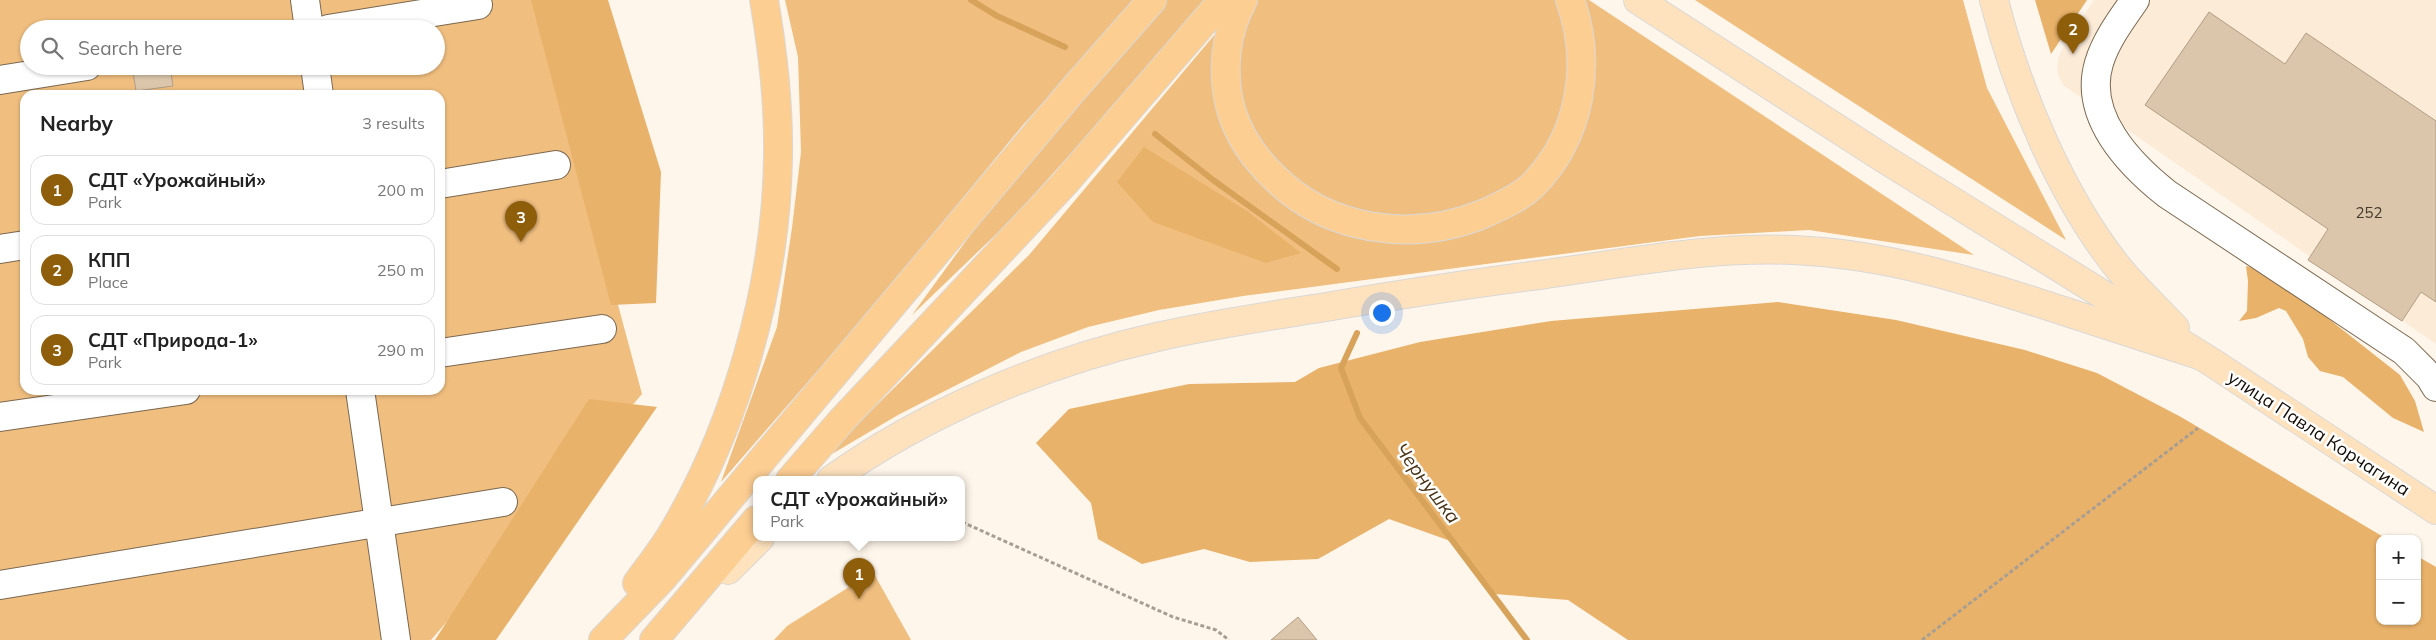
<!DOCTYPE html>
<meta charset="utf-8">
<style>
:root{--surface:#fff;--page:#f2f2f2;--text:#222;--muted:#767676;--line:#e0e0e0;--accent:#8f5e0b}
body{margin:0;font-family:Mulish,sans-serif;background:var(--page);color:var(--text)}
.controls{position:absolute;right:15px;bottom:15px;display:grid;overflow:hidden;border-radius:10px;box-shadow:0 1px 4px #0004}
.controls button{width:45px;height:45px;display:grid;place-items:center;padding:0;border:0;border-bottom:1px solid var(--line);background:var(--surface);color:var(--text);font:25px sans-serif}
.you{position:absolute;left:1381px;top:312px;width:18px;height:18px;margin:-12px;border:4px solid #fff;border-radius:50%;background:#1a73e8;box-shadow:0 0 0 8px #1a73e833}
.badge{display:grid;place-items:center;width:32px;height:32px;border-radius:50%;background:var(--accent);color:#fff;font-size:16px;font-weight:700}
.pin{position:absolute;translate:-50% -41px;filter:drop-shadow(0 1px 2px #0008)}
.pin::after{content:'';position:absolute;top:26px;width:18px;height:15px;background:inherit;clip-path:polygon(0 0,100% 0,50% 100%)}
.popup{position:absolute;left:753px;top:476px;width:212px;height:65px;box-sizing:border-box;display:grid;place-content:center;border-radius:10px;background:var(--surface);filter:drop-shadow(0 1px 4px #0005);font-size:16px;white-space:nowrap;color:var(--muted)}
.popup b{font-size:19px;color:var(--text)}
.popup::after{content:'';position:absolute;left:50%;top:100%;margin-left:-10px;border:10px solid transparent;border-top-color:var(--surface)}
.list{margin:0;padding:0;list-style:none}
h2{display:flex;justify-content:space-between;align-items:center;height:65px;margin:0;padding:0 20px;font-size:21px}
h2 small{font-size:16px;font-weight:400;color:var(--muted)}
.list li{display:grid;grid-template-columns:32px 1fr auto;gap:15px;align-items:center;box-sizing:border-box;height:70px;margin:0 10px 10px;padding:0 10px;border:1px solid var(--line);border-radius:15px}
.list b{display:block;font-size:19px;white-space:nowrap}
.list p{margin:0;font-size:16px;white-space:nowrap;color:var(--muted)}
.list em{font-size:16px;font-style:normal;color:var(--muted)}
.icon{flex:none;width:28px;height:28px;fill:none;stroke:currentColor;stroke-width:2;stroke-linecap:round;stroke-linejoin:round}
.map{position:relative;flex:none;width:2436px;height:640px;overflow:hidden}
.search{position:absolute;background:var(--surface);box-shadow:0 1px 4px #0004;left:20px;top:20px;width:425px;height:55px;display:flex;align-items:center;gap:12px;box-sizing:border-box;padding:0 18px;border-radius:28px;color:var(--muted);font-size:19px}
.panel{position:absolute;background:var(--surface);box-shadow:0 1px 4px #0004;left:20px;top:90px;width:425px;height:305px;border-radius:15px}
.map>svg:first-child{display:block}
.built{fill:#fbebd7}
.green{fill:#f0be7f;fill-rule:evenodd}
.forest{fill:#e9b26a}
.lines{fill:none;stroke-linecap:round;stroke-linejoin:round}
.stream{stroke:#d7a25a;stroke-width:6}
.building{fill:#dbc6ac;stroke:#b29e85}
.minor-casing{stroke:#7b6851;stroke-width:30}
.major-casing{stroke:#d9d8d7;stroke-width:30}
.highway-casing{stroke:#d9d8d7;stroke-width:30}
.path{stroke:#a69e94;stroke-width:3;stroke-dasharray:4 2.5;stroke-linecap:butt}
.minor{stroke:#fff;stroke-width:28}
.major{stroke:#fee2be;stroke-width:28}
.highway{stroke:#fdce92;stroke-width:28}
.labels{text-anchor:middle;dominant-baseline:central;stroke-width:5;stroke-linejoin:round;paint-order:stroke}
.number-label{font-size:15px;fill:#453a2e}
.street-label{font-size:18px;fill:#130c04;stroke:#fff}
.water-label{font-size:19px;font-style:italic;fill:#4b3415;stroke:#fff}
</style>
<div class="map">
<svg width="2436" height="640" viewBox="0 0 2436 640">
<rect width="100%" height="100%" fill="#fff6eb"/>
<path class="built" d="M2094 0H2436V344L2063 85 2057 72 2058 58 2065 44Z"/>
<path class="green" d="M0 0H536L642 394 431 640H0ZM29 29H436V66H29ZM25 95H440V390H25Z
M785 0H1136L1023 125 868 313 721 482 777 327 792 228 801 152 798 57Z
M1167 0H1209L1011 220 912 315 987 212 1086 90Z
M1255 0H1559C1562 10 1568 22 1569 32 1570 41 1569 50 1569 59 1568 159 1500 219 1401 216 1387 216 1370 219 1356 215 1345 213 1318 199 1308 192 1301 187 1296 180 1289 174 1281 165 1270 157 1262 147 1230 105 1234 46 1255 0Z
M1583 0H1589L1974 255 1809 230 1700 236 1243 296 1159 310 1088 327 1021 352 898 415 820 461 1029 255 1221 27 1261 182 1283 204 1316 223 1358 237 1413 244 1440 238 1570 152Z
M1695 0H1963L1987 88 2066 240Z
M873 572 911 640H774L787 626Z"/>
<path class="forest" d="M531 0H608L661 172 656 303 611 305Z
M2035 0H2087L2051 54Z
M1144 147 1247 211 1301 253 1266 263 1153 222 1117 182Z
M2246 266 2258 269 2306 301 2400 375 2415 401 2424 432 2393 418 2343 377 2320 371 2308 357 2303 339 2286 311 2279 308 2256 318 2239 321 2247 311 2248 281Z
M1778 302 1896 320 2025 350 2097 373 2181 417 2387 539H2380V621H2417V556L2436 567V640H1628L1568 600 1495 594 1456 543 1389 519 1318 559 1250 562 1204 549 1142 564 1098 539 1091 503 1036 443 1069 409 1189 384 1295 382 1319 368 1420 342 1551 321Z
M589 399 657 407 496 640H435Z"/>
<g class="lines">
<path class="stream" d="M971 0 997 16 1065 47
M1155 134 1213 180 1337 269
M1357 333 1341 368 1360 418 1527 640"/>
</g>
<path class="building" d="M2209 12 2285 64 2306 33 2436 121V302L2421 292 2402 321 2308 260 2328 229 2145 105Z
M132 66H170L173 86 136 91Z
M1298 617 1317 640H1271Z"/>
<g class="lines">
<defs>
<path id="minor" d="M305 0 309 29
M2135 0C2121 20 2106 40 2099 63 2083 116 2129 164 2167 194L2404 351 2430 377 2436 387
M328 29 478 5
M315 66 319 95
M0 80 87 66
M440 184 556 165
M0 249 25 245
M440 353 602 329
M360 390 396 640
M0 417 186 390
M0 585 503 502"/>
<path id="major" d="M1638 0 1883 158 2213 363 2436 510
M1994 0C2017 91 2061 197 2120 270 2137 290 2157 309 2175 328
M831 480C924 413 1045 362 1157 337 1213 324 1270 316 1326 307 1397 295 1468 284 1539 275 1628 263 1719 244 1809 251 1889 256 1963 279 2039 303 2093 321 2148 338 2202 356
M728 570 760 538"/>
<path id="highway" d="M1243 0C1225 33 1221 73 1231 110 1239 136 1253 157 1273 176 1327 231 1412 243 1483 214 1499 207 1519 198 1532 186 1581 137 1593 64 1570 0
M790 480 842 420 1064 184 1223 0
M637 583C648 568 660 553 670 537 736 428 776 286 778 158 779 105 773 52 764 0
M603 640 662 579 1072 91 1152 0
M654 640 756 520"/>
</defs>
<use href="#minor" class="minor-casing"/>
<use href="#major" class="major-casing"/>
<use href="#highway" class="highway-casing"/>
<path class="path" d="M962 522 1173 617 1216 630 1229 640
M1922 640 2198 428"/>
<use href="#minor" class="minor"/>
<use href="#major" class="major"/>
<use href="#highway" class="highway"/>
</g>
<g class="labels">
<g class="number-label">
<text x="2369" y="212">252</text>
</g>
<g class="street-label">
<text transform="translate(2319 433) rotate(33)">улица Павла Корчагина</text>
</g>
<g class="water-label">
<text transform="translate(1428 483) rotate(53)">Чернушка</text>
</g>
</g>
</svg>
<div class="controls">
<button>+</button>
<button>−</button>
</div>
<div class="you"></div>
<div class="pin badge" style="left:859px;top:599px">1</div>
<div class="popup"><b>СДТ «Урожайный»</b>Park</div>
<div class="pin badge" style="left:2073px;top:54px">2</div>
<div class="pin badge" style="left:521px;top:242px">3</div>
<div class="search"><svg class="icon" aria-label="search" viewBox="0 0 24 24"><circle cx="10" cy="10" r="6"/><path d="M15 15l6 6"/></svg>Search here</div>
<section class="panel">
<h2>Nearby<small>3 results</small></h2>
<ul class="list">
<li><span class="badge">1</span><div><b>СДТ «Урожайный»</b><p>Park</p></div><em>200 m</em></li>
<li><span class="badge">2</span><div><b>КПП</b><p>Place</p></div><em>250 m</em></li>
<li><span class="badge">3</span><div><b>СДТ «Природа-1»</b><p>Park</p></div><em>290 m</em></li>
</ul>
</section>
</div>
